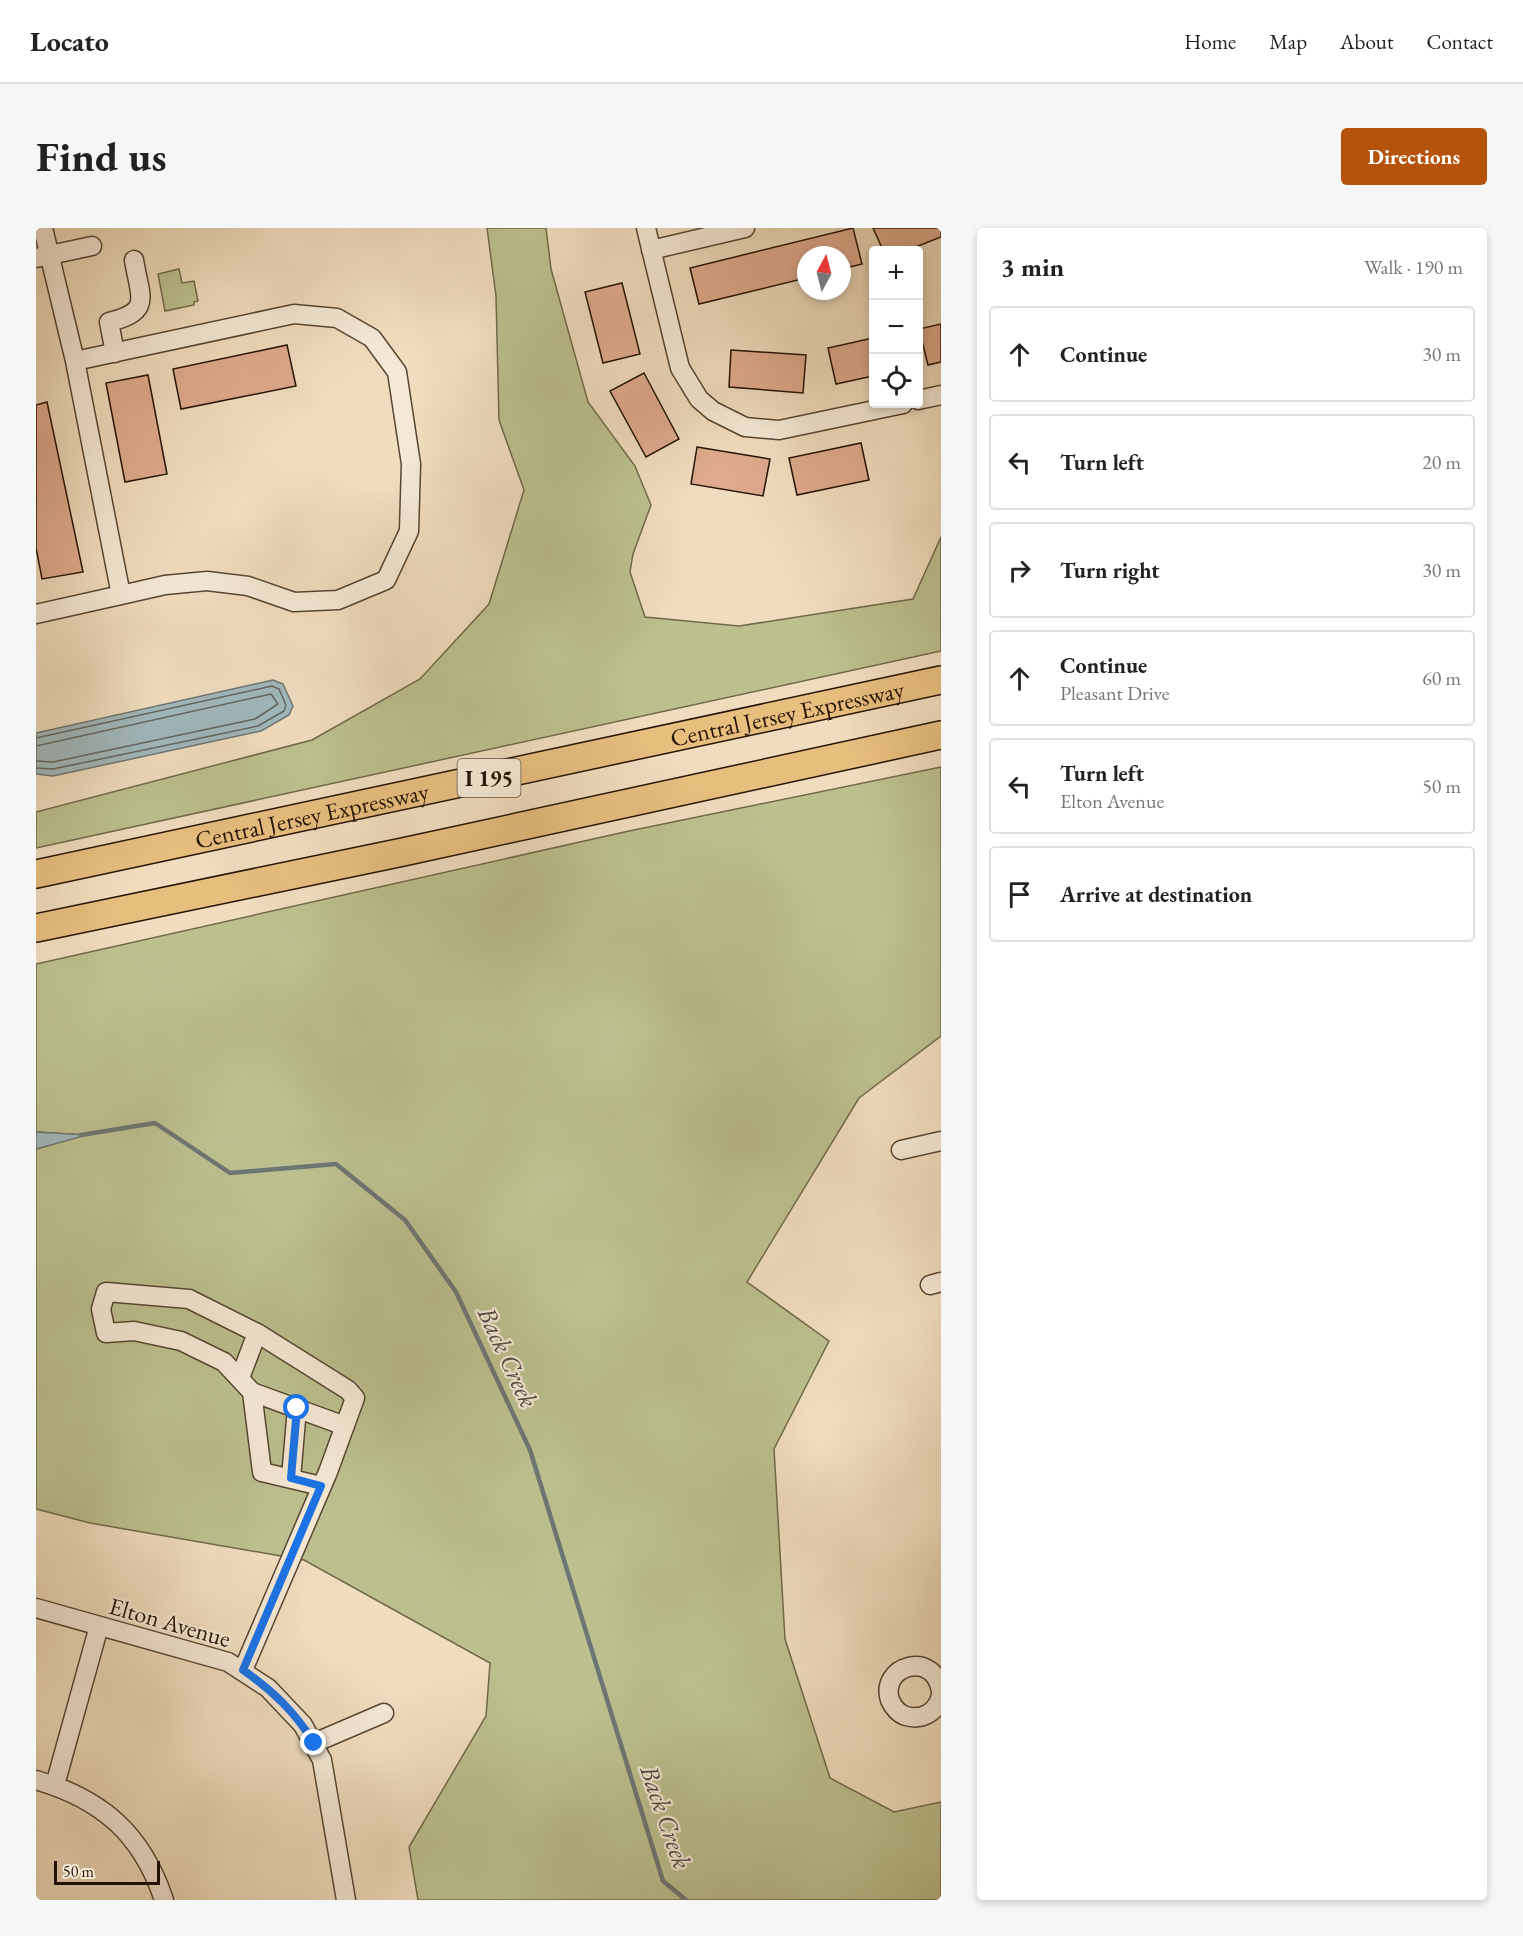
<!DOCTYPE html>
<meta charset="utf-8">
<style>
:root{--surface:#fff;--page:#f6f6f6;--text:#222;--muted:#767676;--line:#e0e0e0;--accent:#b45309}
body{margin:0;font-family:"EB Garamond",serif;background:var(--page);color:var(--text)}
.controls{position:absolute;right:18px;top:18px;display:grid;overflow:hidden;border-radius:6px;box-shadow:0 3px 9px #0003}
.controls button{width:54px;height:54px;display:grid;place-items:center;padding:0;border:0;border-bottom:2px solid var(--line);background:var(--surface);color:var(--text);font:30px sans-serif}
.compass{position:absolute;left:761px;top:18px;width:54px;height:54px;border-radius:50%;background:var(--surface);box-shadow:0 3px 9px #0003;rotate:7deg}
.scale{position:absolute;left:18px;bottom:15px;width:106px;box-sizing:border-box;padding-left:6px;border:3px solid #241304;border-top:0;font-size:16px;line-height:21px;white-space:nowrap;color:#241304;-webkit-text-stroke:4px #f5e9d5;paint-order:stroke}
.stop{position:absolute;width:18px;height:18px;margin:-14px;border:4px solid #1a73e8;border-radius:50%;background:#fff}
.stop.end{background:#1a73e8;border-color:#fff;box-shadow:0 2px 6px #0008}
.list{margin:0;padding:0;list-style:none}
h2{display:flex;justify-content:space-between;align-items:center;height:78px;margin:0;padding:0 24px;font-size:26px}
h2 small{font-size:20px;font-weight:400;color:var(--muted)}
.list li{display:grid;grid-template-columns:39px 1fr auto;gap:18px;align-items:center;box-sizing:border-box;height:96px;margin:0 12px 12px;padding:0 12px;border:2px solid var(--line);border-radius:6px}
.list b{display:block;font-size:22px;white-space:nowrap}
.list p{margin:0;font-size:20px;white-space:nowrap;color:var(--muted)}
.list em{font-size:20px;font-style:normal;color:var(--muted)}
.icon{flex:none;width:33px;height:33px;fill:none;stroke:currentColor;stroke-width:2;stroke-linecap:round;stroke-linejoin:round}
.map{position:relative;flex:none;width:905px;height:1672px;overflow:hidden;border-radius:6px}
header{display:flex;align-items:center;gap:36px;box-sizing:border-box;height:84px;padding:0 30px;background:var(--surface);border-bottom:2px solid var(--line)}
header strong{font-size:28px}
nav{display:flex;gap:33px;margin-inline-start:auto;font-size:21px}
.intro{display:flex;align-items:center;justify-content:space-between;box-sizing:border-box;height:144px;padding:0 36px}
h1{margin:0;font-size:42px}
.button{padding:15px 27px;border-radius:6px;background:var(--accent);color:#fff;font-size:21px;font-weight:700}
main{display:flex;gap:36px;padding:0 36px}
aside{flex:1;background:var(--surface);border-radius:6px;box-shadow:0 3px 9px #0003}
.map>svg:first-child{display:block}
.green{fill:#bcc08f;stroke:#706a4a;stroke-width:1.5}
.water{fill:#a0b8bd;stroke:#6e7673;stroke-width:1.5}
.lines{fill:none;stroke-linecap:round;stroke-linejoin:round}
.shore{stroke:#626660;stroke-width:1.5}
.stream{stroke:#6e7673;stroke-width:4.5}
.building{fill:#dfaa8d;stroke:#241304;stroke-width:1.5}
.minor-casing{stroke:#574632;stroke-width:21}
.highway-casing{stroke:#241304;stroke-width:30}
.minor{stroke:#f5e9d5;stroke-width:18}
.highway{stroke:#e8be7f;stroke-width:27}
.route{stroke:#1a73e8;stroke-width:8}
.labels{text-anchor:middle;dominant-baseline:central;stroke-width:4.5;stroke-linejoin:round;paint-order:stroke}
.shield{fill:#f5e9d5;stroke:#635343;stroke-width:1.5}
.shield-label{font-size:22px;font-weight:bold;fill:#241304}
.street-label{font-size:24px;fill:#241304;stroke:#f5e9d5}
.water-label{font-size:26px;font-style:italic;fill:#4f4d45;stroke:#f5e9d5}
</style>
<header>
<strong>Locato</strong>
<nav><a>Home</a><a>Map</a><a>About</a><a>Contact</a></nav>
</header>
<div class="intro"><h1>Find us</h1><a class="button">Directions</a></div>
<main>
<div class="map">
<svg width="905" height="1672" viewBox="0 0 905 1672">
<rect width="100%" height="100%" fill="#f0ddbe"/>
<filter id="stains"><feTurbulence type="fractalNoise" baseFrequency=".00333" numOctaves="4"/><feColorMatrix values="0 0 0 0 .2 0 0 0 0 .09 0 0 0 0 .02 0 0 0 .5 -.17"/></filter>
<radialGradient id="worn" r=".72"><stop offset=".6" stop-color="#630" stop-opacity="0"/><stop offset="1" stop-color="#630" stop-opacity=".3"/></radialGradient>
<path class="green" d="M451 0H510L515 41 552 174 599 238 615 277 597 326 594 344 609 389 703 398 877 371 905 309V423L0 620V584L276 512 384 451 453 376 488 262 463 192 460 68Z
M143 41 146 55 158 53 162 73 158 74V77L129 83 122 46Z
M905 539V808L823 870 711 1054 793 1113 738 1221 749 1411 794 1550 858 1584 905 1574V1672H382L373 1619 450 1488 454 1435 268 1332 54 1295 0 1281V921L48 907 0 904V736L593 603Z"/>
<path class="water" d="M237 452 247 456 257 478 253 487 225 503 17 548 0 546V505Z
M0 904 51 907 0 921Z"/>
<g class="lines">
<path class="shore" d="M0 510 236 458 243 461 250 477 248 483 222 498 17 541 0 540
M0 518 235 466 242 476 219 491 17 534 0 533"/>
<path class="stream" d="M45 907 119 895 194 945 300 936 369 992 420 1064 494 1222 627 1653 650 1672"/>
</g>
<path class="building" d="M817 0 826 36 806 41V27H770V50L663 76 654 40Z
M837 0H905V9L872 22H847Z
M586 55 604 126 567 135 549 64Z
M905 96V134L892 137 883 101Z
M837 110V148L800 156 792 120Z
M251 117 260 158 145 181 137 141Z
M695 122 770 127 767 165 693 159Z
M608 145 643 211 610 229 574 163Z
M112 147 131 246 89 254 70 155Z
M11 174 47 344 6 351 0 320V177Z
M825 215 833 252 761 267 753 230Z
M661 219 734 231 727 268 655 256Z"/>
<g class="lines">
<defs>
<path id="minor" d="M610 0 644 140 663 171 677 183 709 199 743 202 867 176
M615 22 709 0
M0 30 56 18
M79 125 73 94C117 83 104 70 98 32
M39 133 258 86 301 90 336 110 361 144 375 236 373 303 350 352 302 372 258 374 212 358 171 353 129 357 85 367
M882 172 905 167
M0 386 85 367 39 133 7 0
M865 922 905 913
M894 1057 905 1054
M204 1150 221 1105
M216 1164 309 1198
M255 1250 261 1180
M0 1380 192 1434 232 1460 267 1497 286 1532 310 1672
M207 1442 292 1244 319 1170 312 1162 221 1105 153 1071 70 1064 65 1081 70 1105 98 1103 145 1113 188 1134 216 1164 226 1244 285 1258
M905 1463C898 1421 843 1438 854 1472 857 1479 863 1486 870 1488 887 1493 902 1483 905 1467
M278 1515 348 1485
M0 1552C66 1571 106 1606 128 1672
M19 1557 63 1398"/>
<g id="highway">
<path id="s1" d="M0 646 905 452"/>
<path d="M0 700 367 624 905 507"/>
</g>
</defs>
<use href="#minor" class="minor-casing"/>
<use href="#highway" class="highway-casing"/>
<use href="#minor" class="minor"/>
<use href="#highway" class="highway"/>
</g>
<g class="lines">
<path class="route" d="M261 1180 255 1250 285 1258 207 1442C237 1463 259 1484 278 1515"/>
</g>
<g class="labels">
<rect class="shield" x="421.5" y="531" width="63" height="38" rx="4.5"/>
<g class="shield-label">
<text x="453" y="550">I 195</text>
</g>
<g class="street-label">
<text stroke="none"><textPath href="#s1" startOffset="768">Central Jersey Expressway</textPath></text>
<text stroke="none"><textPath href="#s1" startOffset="282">Central Jersey Expressway</textPath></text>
<text transform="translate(134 1394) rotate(16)">Elton Avenue</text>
</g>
<g class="water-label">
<text transform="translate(472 1129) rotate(65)">Back Creek</text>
<text transform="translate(630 1589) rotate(71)">Back Creek</text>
</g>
</g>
<rect width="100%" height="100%" filter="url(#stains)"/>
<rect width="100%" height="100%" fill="url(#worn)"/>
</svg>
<div class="controls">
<button>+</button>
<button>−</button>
<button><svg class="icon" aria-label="locate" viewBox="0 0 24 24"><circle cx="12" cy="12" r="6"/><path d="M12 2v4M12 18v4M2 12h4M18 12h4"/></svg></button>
</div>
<svg class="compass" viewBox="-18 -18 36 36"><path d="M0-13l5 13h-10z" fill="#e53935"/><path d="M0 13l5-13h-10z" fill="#767676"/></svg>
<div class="scale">50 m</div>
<div class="stop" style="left:261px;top:1180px"></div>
<div class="stop end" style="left:278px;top:1515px"></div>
</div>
<aside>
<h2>3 min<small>Walk · 190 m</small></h2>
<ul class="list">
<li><svg class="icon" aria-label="ahead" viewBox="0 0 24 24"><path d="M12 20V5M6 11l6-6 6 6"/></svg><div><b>Continue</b></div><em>30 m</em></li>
<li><svg class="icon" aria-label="left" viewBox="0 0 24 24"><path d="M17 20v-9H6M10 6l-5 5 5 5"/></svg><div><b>Turn left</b></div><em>20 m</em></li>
<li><svg class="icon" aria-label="right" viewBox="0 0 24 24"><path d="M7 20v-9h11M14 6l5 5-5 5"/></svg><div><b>Turn right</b></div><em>30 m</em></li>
<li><svg class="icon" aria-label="ahead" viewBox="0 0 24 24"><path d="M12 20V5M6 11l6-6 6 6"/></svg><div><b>Continue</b><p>Pleasant Drive</p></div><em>60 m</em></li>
<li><svg class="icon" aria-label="left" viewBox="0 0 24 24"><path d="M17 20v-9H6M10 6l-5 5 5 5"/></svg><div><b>Turn left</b><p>Elton Avenue</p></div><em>50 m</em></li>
<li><svg class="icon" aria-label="arrive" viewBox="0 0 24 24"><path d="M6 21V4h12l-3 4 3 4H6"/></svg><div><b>Arrive at destination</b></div></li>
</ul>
</aside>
</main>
